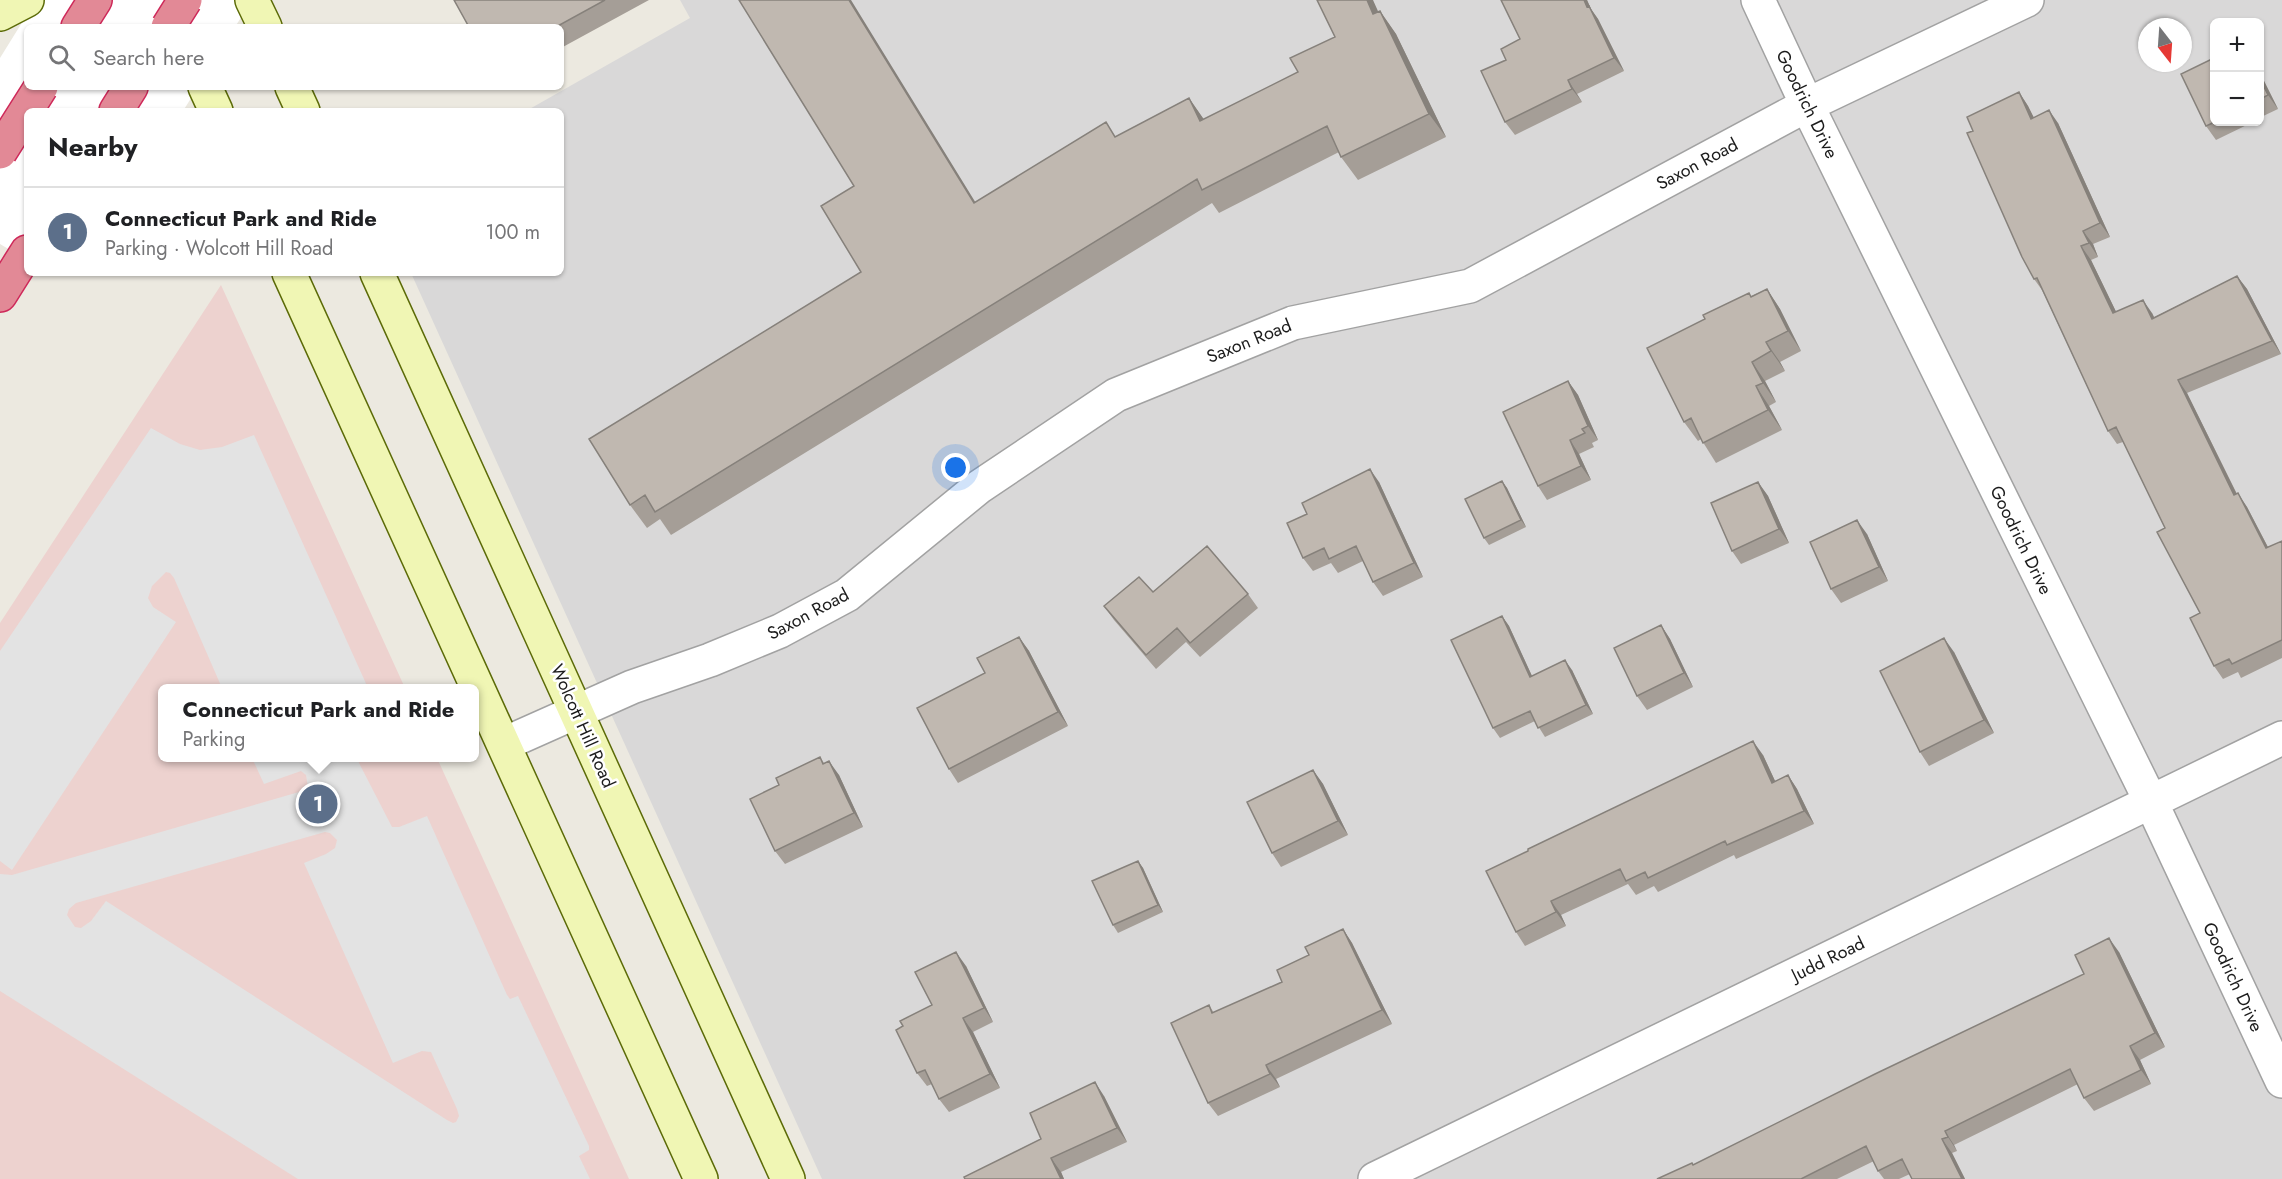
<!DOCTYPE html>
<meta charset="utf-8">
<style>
:root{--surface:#fff;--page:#f6f6f6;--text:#202124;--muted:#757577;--line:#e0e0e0;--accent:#bf1007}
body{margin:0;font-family:Jost,sans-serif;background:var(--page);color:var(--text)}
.controls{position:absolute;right:18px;top:18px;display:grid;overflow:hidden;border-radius:9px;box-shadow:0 2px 4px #0004}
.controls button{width:54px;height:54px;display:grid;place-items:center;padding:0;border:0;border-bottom:2px solid var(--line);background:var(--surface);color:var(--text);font:30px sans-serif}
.compass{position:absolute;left:2138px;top:18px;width:54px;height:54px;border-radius:50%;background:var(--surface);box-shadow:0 2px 4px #0004;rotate:163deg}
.you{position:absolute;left:956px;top:468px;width:21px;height:21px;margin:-15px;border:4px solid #fff;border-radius:50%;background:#1a73e8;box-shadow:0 0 0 9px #1a73e833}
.badge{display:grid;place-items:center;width:39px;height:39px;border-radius:50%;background:var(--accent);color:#fff;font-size:20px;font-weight:700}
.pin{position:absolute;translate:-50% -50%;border:3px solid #fff;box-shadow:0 2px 6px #0006}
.popup{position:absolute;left:158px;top:684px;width:321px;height:78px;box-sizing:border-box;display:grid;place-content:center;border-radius:9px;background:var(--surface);filter:drop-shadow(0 2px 4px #0005);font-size:20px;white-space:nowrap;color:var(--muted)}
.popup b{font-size:22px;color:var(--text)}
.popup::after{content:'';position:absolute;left:50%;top:100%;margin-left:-12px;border:12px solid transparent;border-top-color:var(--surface)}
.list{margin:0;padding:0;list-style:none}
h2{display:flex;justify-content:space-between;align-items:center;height:78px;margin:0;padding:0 24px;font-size:26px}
h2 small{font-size:20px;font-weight:400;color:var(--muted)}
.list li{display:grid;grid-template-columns:39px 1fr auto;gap:18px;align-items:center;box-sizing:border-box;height:90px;padding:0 24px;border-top:2px solid var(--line)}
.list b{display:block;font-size:22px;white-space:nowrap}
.list p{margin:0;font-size:20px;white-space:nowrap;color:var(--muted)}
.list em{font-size:20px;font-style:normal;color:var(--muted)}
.icon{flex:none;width:33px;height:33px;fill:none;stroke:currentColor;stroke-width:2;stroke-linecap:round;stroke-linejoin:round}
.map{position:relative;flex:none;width:2282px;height:1179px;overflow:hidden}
.search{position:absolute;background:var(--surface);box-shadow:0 2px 4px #0004;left:24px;top:24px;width:540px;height:66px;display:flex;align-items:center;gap:15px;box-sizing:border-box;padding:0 21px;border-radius:9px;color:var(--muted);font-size:22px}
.panel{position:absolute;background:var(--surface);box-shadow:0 2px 4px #0004;left:24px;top:108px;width:540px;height:168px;border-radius:9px}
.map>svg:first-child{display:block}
.residential{fill:#d9d8d8;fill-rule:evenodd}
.commercial{fill:#edd2cf}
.parking{fill:#e3e3e3;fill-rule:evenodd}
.pier{fill:#fff}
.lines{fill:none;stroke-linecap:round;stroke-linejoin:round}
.street-casing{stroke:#a2a2a2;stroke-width:36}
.secondary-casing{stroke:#5c6b08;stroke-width:36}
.highway-casing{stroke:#ce295a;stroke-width:36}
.street{stroke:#fff;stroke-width:33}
.secondary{stroke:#f0f6b4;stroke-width:33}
.highway{stroke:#e28996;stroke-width:33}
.highway-bridge-casing{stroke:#ce295a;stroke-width:36;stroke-linecap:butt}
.highway-bridge{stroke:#e28996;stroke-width:33}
.wall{fill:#a59e97}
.shaded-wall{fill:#86817b}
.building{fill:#c0b8b0;stroke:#86817b;stroke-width:1.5}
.labels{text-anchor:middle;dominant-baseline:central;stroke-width:5;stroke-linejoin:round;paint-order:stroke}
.street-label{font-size:18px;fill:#1b1b1b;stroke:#fff}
</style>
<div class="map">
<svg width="2282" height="1179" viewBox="0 0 2282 1179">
<rect width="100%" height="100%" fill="#ece9e0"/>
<path class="residential" d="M680 0H2282V1179H822L411 273H561V111H526L690 18ZM2214 22H2260V122H2214ZM2147 27H2183V63H2147Z"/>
<path class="commercial" d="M221 285 405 688H162V758H437L629 1179H0V623Z"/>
<path class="parking" d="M151 428 180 444 200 450 222 447 254 435 368 688H222L174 578 170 573 166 572 152 586 148 598 153 607 176 622 12 870 0 861V651Z
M252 758H358L359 763 392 827H399L427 816 507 995 510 999 518 996 589 1146V1150L579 1156 590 1179H298L0 991V874L12 875 299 792 308 787 306 775 301 771 264 784ZM325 832 330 833 337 840 335 848 326 854 304 863 393 1063 422 1051 431 1052 457 1109 459 1116 456 1122 453 1123 447 1120 106 901 91 921 81 928 75 927 67 915 69 909 76 903Z"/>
<path class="pier" d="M36 0H252L235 27H27V87H198L183 111H27V260L0 244V58Z"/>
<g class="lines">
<defs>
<path id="street" d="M1758 0 1807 105 2151 802 2282 1081
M504 744 632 687 710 660 780 631 847 595 979 487 1116 395 1293 323 1470 286 1807 105 2027 0
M1375 1179 2282 738"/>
<path id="secondary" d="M252 0 265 27
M0 14 27 0
M205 87 216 111
M292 87 303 111
M289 273 701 1179
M377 273 788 1179"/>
<path id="highway" d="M78 27 95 0
M116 111 131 87
M0 295 27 252"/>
</defs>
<use href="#street" class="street-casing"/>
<use href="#secondary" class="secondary-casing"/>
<use href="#highway" class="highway-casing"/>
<use href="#street" class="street"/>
<use href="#secondary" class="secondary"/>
<use href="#highway" class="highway"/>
<defs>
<path id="highway-bridge" d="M168 27 185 0
M0 152 41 87"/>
</defs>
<use href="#highway-bridge" class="highway-bridge-casing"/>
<use href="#highway-bridge" class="highway-bridge"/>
</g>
<path class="wall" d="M454 0H649L561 48V27H469Z
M1501 0H1587L1591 9 1598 19 1624 71 1577 94 1582 102 1515 135 1505 122 1506 60 1520 39Z
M1380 11 1396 34 1446 137 1358 180 1341 157 1339 152 1219 213 1212 203 671 535 660 519 647 528 630 505 976 202 1116 137 1189 98 1204 120 1298 72 1335 37Z
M2259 71 2278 109 2259 118Z
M2019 92 2028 106 2034 118 2058 123 2110 237 2093 244 2098 257 2091 260 2116 312 2152 313 2154 317 2237 276 2247 289 2281 354 2187 393 2237 494 2247 507 2268 547 2282 541V658L2241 678 2238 672 2223 679 2214 666 2200 613 2165 528 2123 442 2117 444 2108 431 2042 290 2034 279 1973 131Z
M2214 122H2253L2216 140 2206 126Z
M1767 289 1780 309 1801 351 1780 362 1785 371 1765 381 1776 402 1769 406 1782 430 1716 463 1701 439 1698 441 1684 422 1705 319 1749 293 1751 296Z
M1568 381 1578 395 1598 440 1592 443 1594 447 1579 454 1591 480 1547 500 1538 486Z
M1502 481 1507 488 1526 527 1489 545 1484 538Z
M1379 482 1423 577 1383 596 1373 582 1363 561 1338 573 1331 563 1313 571 1303 558Z
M1758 482 1768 496 1789 543 1741 564 1732 551Z
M1867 534 1888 581 1841 603 1831 589Z
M1153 592 1248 594 1258 608 1200 657 1186 642 1156 669 1114 620 1104 606Z
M1502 616 1509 626 1532 676 1572 670 1593 714 1545 737 1535 721 1500 738 1493 728Z
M1661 625 1670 639 1693 687 1647 710 1637 696Z
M1019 637 1029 651 1068 726 958 783 949 769 985 673Z
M1954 652 1994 733 1929 766 1920 752Z
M1763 755 1775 781 1788 775 1797 789 1814 824 1736 859 1734 855 1658 892 1654 886 1636 895 1628 884 1561 915 1566 926 1525 946 1516 932 1486 871Z
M820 757 824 763 839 775 863 827 785 864 775 851 779 785Z
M1313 770 1323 784 1348 835 1281 867 1272 853Z
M1138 861 1143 868 1163 912 1118 933 1113 925Z
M1343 929 1352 943 1392 1024 1276 1079 1280 1087 1218 1116 1208 1103 1209 1005 1214 1013 1282 982 1309 955Z
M2119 952 2165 1047 2140 1060 2151 1084 2094 1111 2084 1098 2078 1084 1954 1145 1957 1151 1952 1153 1965 1179H1912L1910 1174 1899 1179H1884L1878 1171 1874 1161 1837 1179H1657L1694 1165 2084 974Z
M966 966 993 1022 973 1032 1000 1088 949 1112 939 1099 932 1084 927 1086 917 1073 903 1026 932 1005Z
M1104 1096 1127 1142 1061 1172 1064 1179H965L1041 1139Z"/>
<path class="shaded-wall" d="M849 0H851L990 226 974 203Z
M1367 0H1373L1390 38 1373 14Z
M1584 0H1587L1591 9 1598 19 1624 71 1614 58Z
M1380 11 1396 34 1446 137 1429 114Z
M2259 71 2278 109 2268 95 2259 77Z
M1568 80 1577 94 1582 102 1572 89Z
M2019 92 2028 106 2041 132 2031 119Z
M1189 98 1205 121H1200Z
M2049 110 2058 123 2110 237 2100 223Z
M2083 231 2093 244 2098 257 2089 243Z
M2081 246 2091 260 2123 326 2113 313Z
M2237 276 2247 289 2281 354 2272 341Z
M1767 289 1780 309 1801 351 1788 331Z
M2143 300 2152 313 2161 332 2152 319Z
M1766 342 1780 362 1785 371 1771 351Z
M1752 362 1765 381 1776 402 1763 383Z
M2178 380 2187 393 2244 509 2234 495Z
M1568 381 1578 395 1598 440 1588 426Z
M1756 386 1769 406 1782 430 1768 410Z
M1570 440 1579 454 1591 480 1581 466Z
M1370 469 1379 482 1423 577 1414 563Z
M1502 481 1507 488 1526 527 1521 520Z
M1758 482 1768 496 1789 543 1779 529Z
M2238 493 2247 507 2275 561 2266 548Z
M1857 520 1867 534 1888 581 1879 567Z
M1502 616 1509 626 1537 687 1530 677Z
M1661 625 1670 639 1693 687 1684 673Z
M1019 637 1029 651 1068 726 1058 712Z
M1944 638 1954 652 1994 733 1984 720Z
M1565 660 1572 670 1593 714 1586 705Z
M1753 741 1763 755 1782 796 1772 783Z
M829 761 839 775 863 827 854 813Z
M1313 770 1323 784 1348 835 1338 821Z
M1788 775 1797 789 1814 824 1804 811Z
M1138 861 1143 868 1163 912 1158 905Z
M1551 901 1561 915 1566 926 1556 912Z
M1343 929 1352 943 1392 1024 1382 1010Z
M2109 938 2119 952 2165 1047 2155 1033Z
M956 952 966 966 993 1022 984 1008Z
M963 1018 973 1032 1000 1088 990 1074Z
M2130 1046 2140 1060 2151 1084 2141 1070Z
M1266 1065 1276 1079 1280 1087 1270 1074Z
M1095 1082 1104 1096 1127 1142 1117 1128Z
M1945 1131 1954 1145 1957 1151 1948 1137Z
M1942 1139 1952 1153 1965 1179H1962Z
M1051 1158 1061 1172 1064 1179H1061Z"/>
<path class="building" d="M454 0H605L556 27H469Z
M739 0H849L974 203 1106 122 1115 137 1189 98 1200 121 1298 72 1290 58 1335 37 1317 0H1367L1373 14 1380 11 1429 114 1341 157 1327 126 1202 190 1197 179 655 512 645 495 630 505 589 439 861 272 821 206 854 186Z
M1501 0H1584L1587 7 1589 6 1614 58 1568 80 1572 89 1505 122 1481 71 1506 60 1501 49 1520 39Z
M2214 58 2215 122 2206 126 2181 74Z
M2259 77 2268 95 2259 100Z
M2019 92 2031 119 2049 110 2100 223 2083 231 2089 243 2081 246 2113 313 2143 300 2152 319 2237 276 2272 341 2178 380 2234 495 2238 493 2266 548 2282 541V640L2232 664 2229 659 2214 666 2190 618 2200 613 2157 532 2165 528 2116 427 2108 431 2037 278 2034 279 2022 257 1967 133 1973 131 1967 117Z
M1767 289 1788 331 1766 342 1771 351 1752 362 1763 383 1756 386 1768 410 1703 443 1691 418 1684 422 1647 348 1705 319 1703 315 1749 293 1751 297Z
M1568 381 1588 426 1582 429 1585 433 1570 440 1581 466 1538 486 1503 412Z
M1370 469 1414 563 1373 582 1356 546 1329 559 1324 548 1303 558 1287 523 1307 514 1302 503Z
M1502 481 1521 520 1484 538 1465 499Z
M1758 482 1779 529 1732 551 1711 503Z
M1857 520 1879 567 1831 589 1810 542Z
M1207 546 1248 594 1190 643 1177 628 1146 655 1104 606 1139 577 1153 592Z
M1502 616 1530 677 1565 660 1586 705 1538 728 1530 711 1493 728 1451 640Z
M1661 625 1684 673 1637 696 1614 648Z
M1019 637 1058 712 949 769 917 708 985 673 977 658Z
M1944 638 1984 720 1920 752 1880 671Z
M1753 741 1772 783 1788 775 1804 811 1727 845 1725 841 1648 878 1645 872 1626 881 1620 869 1551 901 1556 912 1516 932 1486 871 1528 851V849Z
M820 757 823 764 829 761 854 813 775 851 750 799 779 785 776 778Z
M1313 770 1338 821 1272 853 1247 802Z
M1138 861 1158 905 1113 925 1092 881Z
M1343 929 1382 1010 1266 1065 1270 1074 1208 1103 1171 1023 1209 1005 1212 1013 1282 982 1277 970 1309 955 1305 947Z
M2109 938 2155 1033 2130 1046 2141 1070 2084 1098 2070 1069 1945 1131 1948 1137 1942 1139 1962 1179H1912L1902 1159 1878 1171 1866 1146 1801 1179H1657L1692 1163 1693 1165 1875 1074 2084 974 2075 955Z
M956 952 984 1008 963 1018 990 1074 939 1099 925 1070 917 1073 896 1030 903 1026 900 1021 932 1005 915 972Z
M1095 1082 1117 1128 1051 1158 1061 1179H965L964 1177 1041 1139 1030 1113Z"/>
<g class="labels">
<g class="street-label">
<text transform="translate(1807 104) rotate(64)">Goodrich Drive</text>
<text transform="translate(1697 164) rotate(-28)">Saxon Road</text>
<text transform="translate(1249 341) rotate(-22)">Saxon Road</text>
<text transform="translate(2021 540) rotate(64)">Goodrich Drive</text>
<text transform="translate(808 614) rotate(-28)">Saxon Road</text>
<text transform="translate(583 726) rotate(66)">Wolcott Hill Road</text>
<text transform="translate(1828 959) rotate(-26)">Judd Road</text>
<text transform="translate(2233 977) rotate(65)">Goodrich Drive</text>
</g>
</g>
</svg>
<div class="controls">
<button>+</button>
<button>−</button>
</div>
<svg class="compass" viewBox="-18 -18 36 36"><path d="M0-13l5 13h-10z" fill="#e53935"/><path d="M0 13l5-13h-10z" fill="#757577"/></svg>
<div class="you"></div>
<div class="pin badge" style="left:318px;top:804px;background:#5c6f8a">1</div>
<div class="popup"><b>Connecticut Park and Ride</b>Parking</div>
<div class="search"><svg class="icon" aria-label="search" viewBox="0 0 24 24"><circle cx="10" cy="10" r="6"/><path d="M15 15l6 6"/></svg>Search here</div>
<section class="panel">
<h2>Nearby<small></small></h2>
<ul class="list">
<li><span class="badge" style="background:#5c6f8a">1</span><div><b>Connecticut Park and Ride</b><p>Parking · Wolcott Hill Road</p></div><em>100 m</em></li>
</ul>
</section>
</div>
